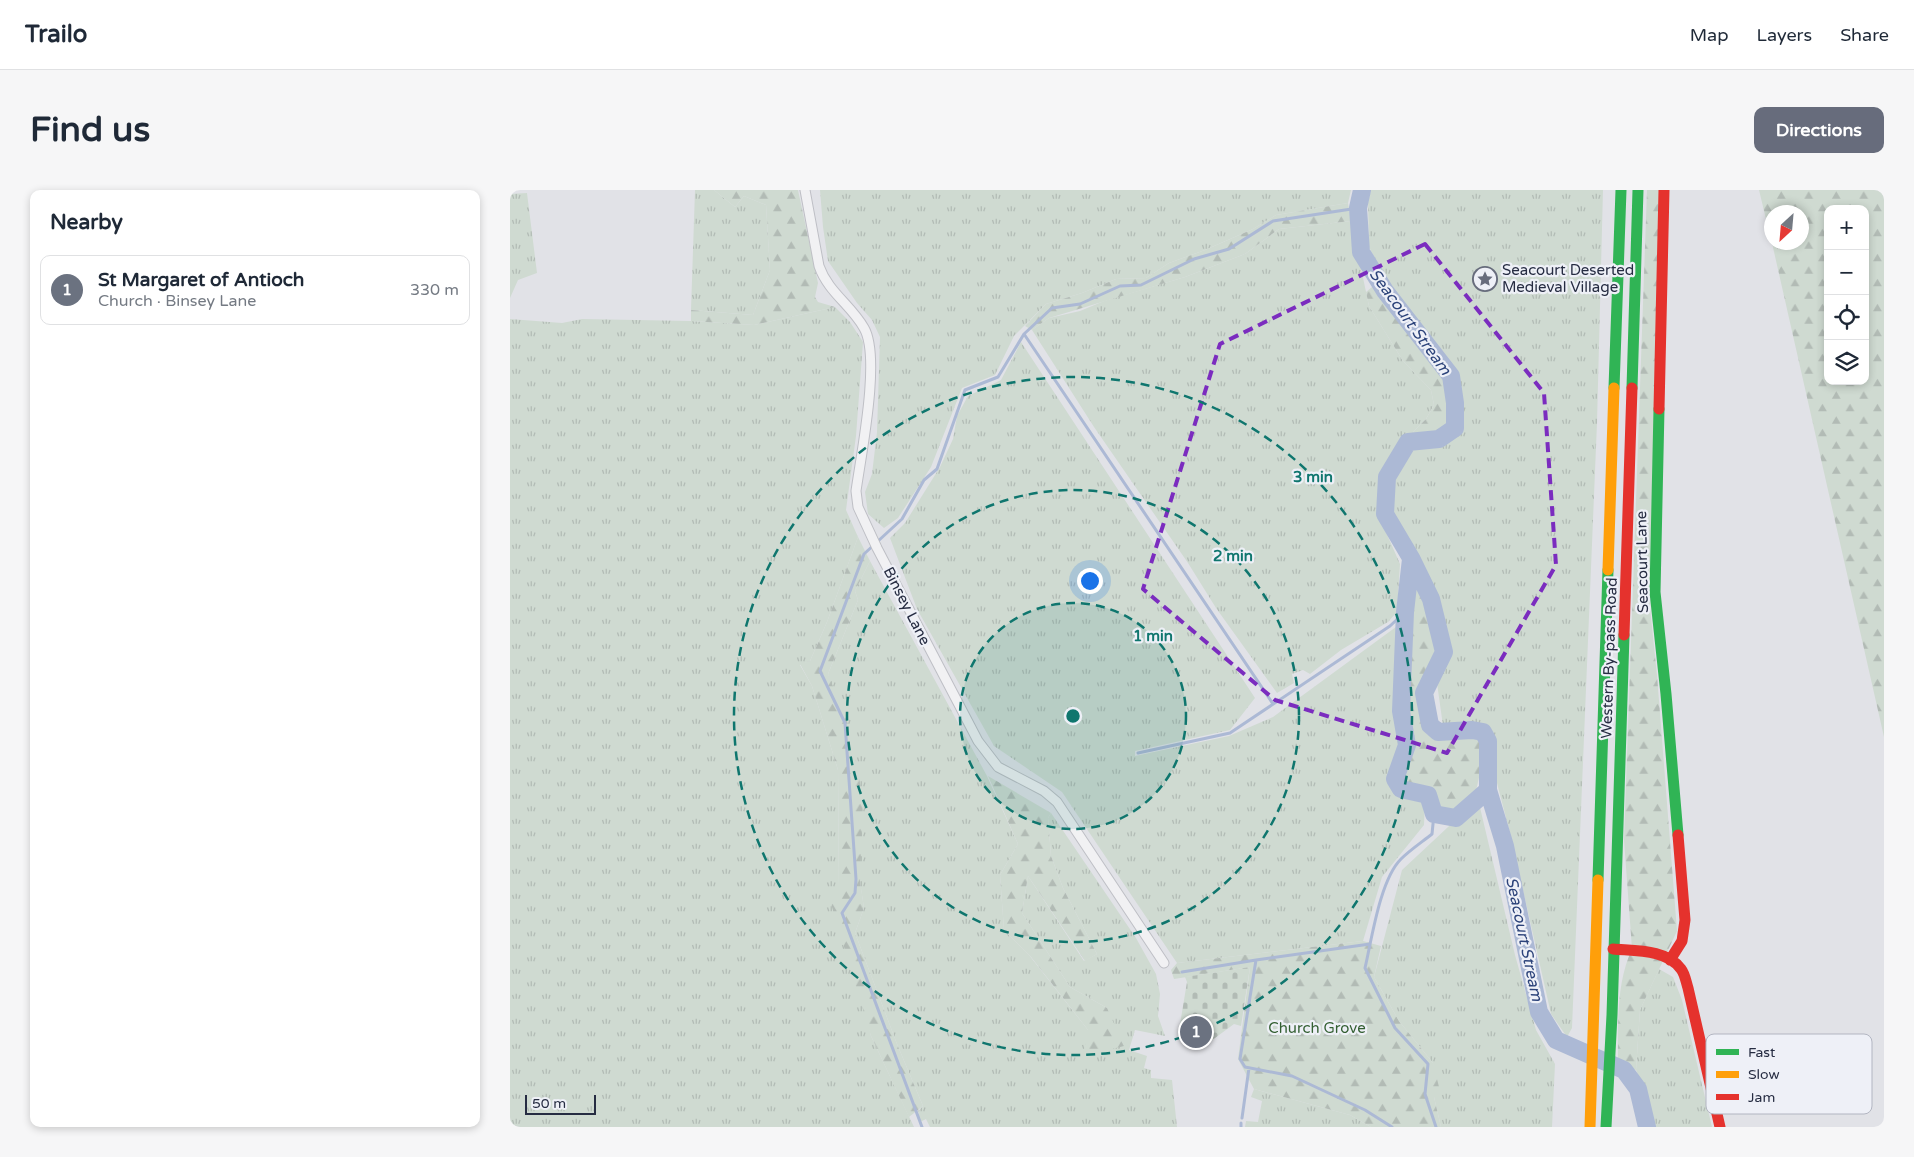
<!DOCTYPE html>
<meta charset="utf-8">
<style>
:root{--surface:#fff;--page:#f6f6f7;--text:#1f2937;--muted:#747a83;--line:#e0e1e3;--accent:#676c7c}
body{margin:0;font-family:"Varela Round",sans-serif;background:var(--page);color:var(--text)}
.controls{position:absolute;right:15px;top:15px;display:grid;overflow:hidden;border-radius:10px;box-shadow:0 2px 8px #0003}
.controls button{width:45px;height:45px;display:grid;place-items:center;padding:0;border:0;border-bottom:1px solid var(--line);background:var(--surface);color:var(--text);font:25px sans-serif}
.compass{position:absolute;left:1254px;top:15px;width:45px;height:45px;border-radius:50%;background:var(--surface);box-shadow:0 2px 8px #0003;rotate:206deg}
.scale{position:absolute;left:15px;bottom:12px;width:71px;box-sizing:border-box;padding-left:5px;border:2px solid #262c42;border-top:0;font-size:14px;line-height:18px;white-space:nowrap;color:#262c42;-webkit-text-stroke:4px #eef0f7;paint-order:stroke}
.you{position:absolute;left:579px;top:390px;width:18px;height:18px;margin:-12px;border:4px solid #fff;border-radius:50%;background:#1a73e8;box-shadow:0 0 0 8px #1a73e833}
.badge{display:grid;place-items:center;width:32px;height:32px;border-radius:50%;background:var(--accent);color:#fff;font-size:16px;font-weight:700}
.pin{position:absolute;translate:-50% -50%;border:2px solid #fff;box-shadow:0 1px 5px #0006}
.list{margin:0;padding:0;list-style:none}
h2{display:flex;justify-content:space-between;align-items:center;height:65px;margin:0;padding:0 20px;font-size:21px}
h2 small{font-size:16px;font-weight:400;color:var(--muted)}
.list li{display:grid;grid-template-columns:32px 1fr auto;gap:15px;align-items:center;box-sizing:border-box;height:70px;margin:0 10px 10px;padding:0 10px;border:1px solid var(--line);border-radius:10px}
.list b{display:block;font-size:19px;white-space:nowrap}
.list p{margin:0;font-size:16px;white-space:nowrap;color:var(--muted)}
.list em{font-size:16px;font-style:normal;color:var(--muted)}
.icon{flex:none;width:28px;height:28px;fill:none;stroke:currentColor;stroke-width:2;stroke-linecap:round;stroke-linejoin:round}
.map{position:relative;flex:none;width:1374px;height:937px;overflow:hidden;border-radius:10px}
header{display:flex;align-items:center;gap:30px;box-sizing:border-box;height:70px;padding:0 25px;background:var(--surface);border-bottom:1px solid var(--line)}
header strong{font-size:24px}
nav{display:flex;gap:28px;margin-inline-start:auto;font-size:18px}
.intro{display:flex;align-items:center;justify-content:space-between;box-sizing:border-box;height:120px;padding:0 30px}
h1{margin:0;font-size:35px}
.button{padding:12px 22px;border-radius:10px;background:var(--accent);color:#fff;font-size:18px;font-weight:700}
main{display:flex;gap:30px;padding:0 30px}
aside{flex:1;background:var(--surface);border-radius:10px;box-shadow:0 2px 8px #0003}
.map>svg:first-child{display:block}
.grass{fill:url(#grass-tufts)}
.forest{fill:url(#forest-firs);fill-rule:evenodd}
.cemetery{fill:url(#cemetery-stones)}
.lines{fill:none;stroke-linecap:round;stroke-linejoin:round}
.stream{stroke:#acb9d5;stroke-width:3}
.river{stroke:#acb9d5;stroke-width:18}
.street-casing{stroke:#bebfc5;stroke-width:11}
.street{stroke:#f1f1f3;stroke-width:9}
.fast{stroke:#30b455;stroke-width:11}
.slow{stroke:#ff9f0a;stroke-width:11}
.jam{stroke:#e5322d;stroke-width:11}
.marked{fill:none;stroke:#7b2cbf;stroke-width:4;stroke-dasharray:10 6;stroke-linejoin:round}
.ring{fill:none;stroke:#0f766e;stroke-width:2.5;stroke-dasharray:9 6}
.labels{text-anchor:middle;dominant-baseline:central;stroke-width:4.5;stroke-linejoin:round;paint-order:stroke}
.poi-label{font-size:15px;fill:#262c42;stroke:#eef0f7;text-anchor:start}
.street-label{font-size:15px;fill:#262c42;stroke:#eef0f7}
.park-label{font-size:15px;fill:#335f32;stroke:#eef0f7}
.water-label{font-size:16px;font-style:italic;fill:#2c437a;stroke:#eef0f7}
.key{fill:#eef0f7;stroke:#b2b5c1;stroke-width:1}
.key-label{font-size:14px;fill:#262c42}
.centre{fill:#0f766e;stroke:#eef0f7;stroke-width:2.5}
.ring-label{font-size:15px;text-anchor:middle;font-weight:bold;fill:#0f766e;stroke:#eef0f7;stroke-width:4.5;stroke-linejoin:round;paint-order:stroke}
</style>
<header>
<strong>Trailo</strong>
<nav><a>Map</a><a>Layers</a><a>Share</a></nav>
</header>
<div class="intro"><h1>Find us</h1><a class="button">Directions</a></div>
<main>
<aside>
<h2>Nearby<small></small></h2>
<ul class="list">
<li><span class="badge" style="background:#6b7280">1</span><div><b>St Margaret of Antioch</b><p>Church · Binsey Lane</p></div><em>330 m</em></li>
</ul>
</aside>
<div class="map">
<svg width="1374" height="937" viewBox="0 0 1374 937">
<defs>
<pattern id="grass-tufts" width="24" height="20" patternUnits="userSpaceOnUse" patternTransform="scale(1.25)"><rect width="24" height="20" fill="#cfdad1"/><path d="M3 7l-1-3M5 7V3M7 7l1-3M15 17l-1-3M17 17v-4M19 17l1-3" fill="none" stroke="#b2bbb5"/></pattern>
<pattern id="forest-firs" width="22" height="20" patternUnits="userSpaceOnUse" patternTransform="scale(1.25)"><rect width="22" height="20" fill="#cfdad1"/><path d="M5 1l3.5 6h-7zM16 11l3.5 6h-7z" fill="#b2bbb5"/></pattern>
<pattern id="cemetery-stones" width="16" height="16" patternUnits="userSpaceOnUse" patternTransform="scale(1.25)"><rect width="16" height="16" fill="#cfdad1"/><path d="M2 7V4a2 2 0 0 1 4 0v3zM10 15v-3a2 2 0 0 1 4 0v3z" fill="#b2bbb5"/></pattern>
</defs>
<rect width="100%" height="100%" fill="#e1e2e7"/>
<path class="grass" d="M185 0H204L225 17 234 6 256 15 260 80 243 125 181 120Z
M310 0H841L838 13 766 25 743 39 695 60 659 73 636 88 606 89 572 103 536 114 504 146 485 185 452 198 421 277 388 328 374 338 358 324 355 302 362 284 367 242 370 147 362 130 347 113 318 71 313 37Z
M861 0H1093L1087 233 1062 838 1057 847 1041 824 1001 647 987 593 984 544 975 534 933 536 927 493 942 463 928 405 903 356 881 321 883 293 901 260 937 253 900 127 880 100 859 57 858 12Z
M17 3 27 83 8 90 0 108V4Z
M841 31 859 116 893 171 921 200 924 215 916 229 891 254 870 283 868 324 890 374 887 422 878 432 831 460 800 484 793 480 782 484 784 493 767 503 706 418 678 373 584 237 522 140 539 128 570 121 594 111 675 87 735 64 769 39Z
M325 117 340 132 353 152 346 246 336 320 348 347 317 432 300 471 290 475 302 496 328 580 329 699 361 846 404 937H0V129L52 133 72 129 181 131 244 135Z
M511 152 745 508 720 540 625 561V566L719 546 763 527 890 434 885 524 891 550 878 588 885 604 915 610 914 635 872 687 853 751 667 773 552 602 484 556 407 419 380 348 395 333 430 277 443 249 447 226 458 206 491 190Z
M360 371 477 586 508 654 490 685 494 740 519 765 578 840 597 818 560 797 512 723 518 686 574 771 587 764 553 698 541 666 538 628 541 623 626 748 646 784 650 804 648 826 655 846 625 840 619 860 637 866 634 878 641 880V888L662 890 667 937H420L416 929 410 932 408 921 413 916 387 854 345 743 354 718 318 484 348 410 345 401Z
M968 609 1005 765 1026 840 1045 874 1042 937H931L924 907 923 873 889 831 864 787 892 680Z
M1149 779 1163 787 1172 810 1202 937H1143L1136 905 1126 880 1130 820Z
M744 899 840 925 861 937H735L736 931 748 932 752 911 741 907Z"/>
<path class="forest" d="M204 0H288L308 93 305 107 308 112 325 117 244 135 181 131V120L243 125 260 80 256 15 234 6 225 17Z
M1137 0H1151L1139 408 1147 485 1167 741 1130 820 1126 880 1108 873C1108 835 1106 793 1122 759L1114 650Z
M1249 0H1374V547L1262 53 1292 52V22H1262L1261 50ZM1318 19H1355V191H1318Z
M838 13 841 31 769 39 735 64 675 87 539 128 522 140 515 136 536 114 572 103 606 89 636 88 659 73 695 60 743 39 766 25Z
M874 87 880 100 941 178 952 203 950 241 937 253 901 260 891 254 916 229 924 215 921 200 893 171 859 116 856 102Z
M348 347 360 371 345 401 348 410 318 484 341 542 353 610 350 691 354 718 345 743 387 854 413 916 399 927 361 846 319 707 329 699 328 580 302 496 290 474 300 471 317 432Z
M904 382 917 423 927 445 928 467 920 487 909 500 915 542 918 545 960 544 973 549 974 566 965 605 947 622 930 618 921 601 893 594V577L905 556 896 515Z
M478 586 541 623 538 628 541 666 553 698 587 764 575 771 518 686 512 723 560 797 597 818 614 856 573 866 578 840 521 767 494 740 490 685 508 654Z
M853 751 871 756 864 787 889 831 923 873 929 897 924 907 931 937H861L840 925 744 899 728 869 740 777 664 789 661 780 667 773Z"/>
<path class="cemetery" d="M740 777 731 836 724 834 701 851 668 846 677 792 675 787Z"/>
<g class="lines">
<path class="stream" d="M514 144 763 514
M628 563 720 543 880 436 895 422
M924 624 922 644C912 652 900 660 891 669 870 690 862 748 855 778L885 838 918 874 915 904 926 937
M746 770 730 869 735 877 782 886 855 920 882 937
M672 782 746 770 860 754
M732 928 739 878
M412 937 332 723 345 703 346 689 335 533 310 481 354 364 392 329 414 290 427 279 455 200 488 187 514 144 542 118 570 114 610 96 631 95 684 69 719 59 763 31 848 18
M731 937V933"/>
<path class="river" d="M852 0 848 18 851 62 875 101 941 186 945 213V238L929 249 898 252 877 287 875 324 901 368 921 409 934 462 914 503 920 535 928 542 962 540 973 542 978 551V600L995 656 1029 822 1046 850 1114 880 1128 899 1137 937
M901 369 895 422 891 521 897 555 885 589 891 599 918 605 924 624 946 628 978 600"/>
<defs>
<path id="street" d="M295 0 309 76C318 102 341 115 354 138 371 167 351 265 346 301L348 317 367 358 468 551 488 577 534 601 547 612 654 773"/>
</defs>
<use href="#street" class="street-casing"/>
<use href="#street" class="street"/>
<path class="fast" d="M1104 198 1111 0
M1122 198 1128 0
M1149 219 1145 402 1156 504 1168 645
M1088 690 1098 380
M1096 937 1102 825 1114 445"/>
<path class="slow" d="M1098 380 1104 198
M1080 937 1088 690"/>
<path class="jam" d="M1149 219 1154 0
M1114 445 1122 198
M1103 759C1124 761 1157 759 1171 779 1175 784 1176 792 1178 798L1210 937
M1160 770 1172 751 1175 730 1168 645"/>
</g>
<path class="marked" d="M915 54 1034 203 1046 375 937 563 765 510 633 399 710 154Z"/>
<circle cx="563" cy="526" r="113" fill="#0f766e" fill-opacity=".12"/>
<g class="ring">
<circle cx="563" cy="526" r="113"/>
<circle cx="563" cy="526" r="226"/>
<circle cx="563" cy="526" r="339"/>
</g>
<defs>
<symbol id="sight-ring" viewBox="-11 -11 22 22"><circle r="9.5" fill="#eef0f7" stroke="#676c7c" stroke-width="1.5"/><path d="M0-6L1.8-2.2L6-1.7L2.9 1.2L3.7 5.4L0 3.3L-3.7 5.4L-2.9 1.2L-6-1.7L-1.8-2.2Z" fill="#676c7c"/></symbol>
</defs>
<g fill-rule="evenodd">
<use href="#sight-ring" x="961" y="75" width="28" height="28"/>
</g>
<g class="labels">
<g class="poi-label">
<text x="992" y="80">Seacourt Deserted<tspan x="992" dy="17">Medieval Village</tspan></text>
</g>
<g class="street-label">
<text transform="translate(1132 372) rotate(-91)">Seacourt Lane</text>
<text transform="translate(397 416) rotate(63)">Binsey Lane</text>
<text transform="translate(1099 468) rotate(-88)">Western By-pass Road</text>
</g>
<g class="park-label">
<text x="807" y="838">Church Grove</text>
</g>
<g class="water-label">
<text transform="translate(900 132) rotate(54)">Seacourt Stream</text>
<text transform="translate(1014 749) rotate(78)">Seacourt Stream</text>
</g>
</g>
<rect x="1196" y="844" width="166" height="80" rx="8" class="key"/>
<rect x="1206" y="859" width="23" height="6" fill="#30b455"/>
<rect x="1206" y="881" width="23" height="7" fill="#ff9f0a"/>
<rect x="1206" y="904" width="23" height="6" fill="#e5322d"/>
<g class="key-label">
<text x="1238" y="867">Fast</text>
<text x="1238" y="889">Slow</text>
<text x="1238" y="912">Jam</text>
</g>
<circle cx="563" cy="526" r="8" class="centre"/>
<g class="ring-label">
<text x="803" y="292">3 min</text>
<text x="723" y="371">2 min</text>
<text x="643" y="451">1 min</text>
</g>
</svg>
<div class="controls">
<button>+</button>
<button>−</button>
<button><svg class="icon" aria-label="locate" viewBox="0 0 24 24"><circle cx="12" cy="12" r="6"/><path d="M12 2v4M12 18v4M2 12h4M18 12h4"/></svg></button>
<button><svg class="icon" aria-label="layers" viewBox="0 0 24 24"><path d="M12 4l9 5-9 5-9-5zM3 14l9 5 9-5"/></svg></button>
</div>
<svg class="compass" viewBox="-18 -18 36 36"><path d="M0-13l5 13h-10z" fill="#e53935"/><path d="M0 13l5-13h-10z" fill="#747a83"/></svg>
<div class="scale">50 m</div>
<div class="you"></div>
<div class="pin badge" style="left:686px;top:842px;background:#6b7280">1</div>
</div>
</main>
